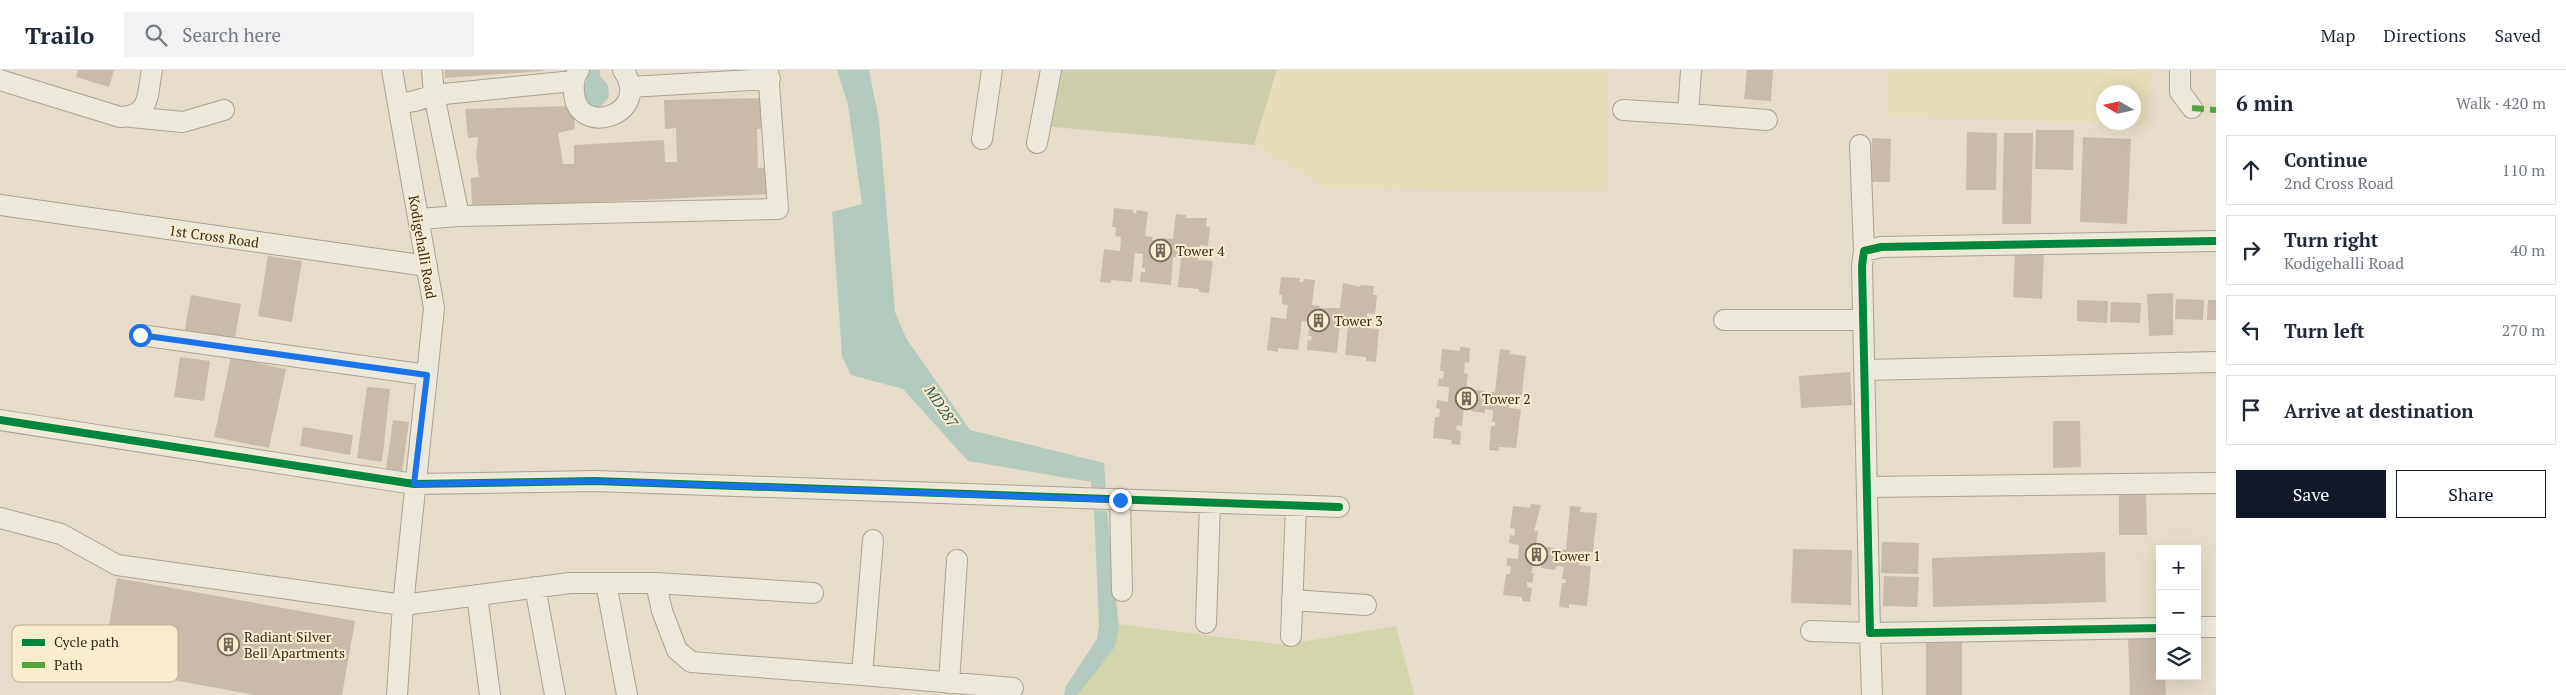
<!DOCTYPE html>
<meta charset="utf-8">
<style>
:root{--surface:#fff;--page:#f2f2f3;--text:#1f2937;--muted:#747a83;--line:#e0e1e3;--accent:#111827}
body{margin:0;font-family:"PT Serif",serif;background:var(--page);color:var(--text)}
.controls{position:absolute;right:15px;bottom:15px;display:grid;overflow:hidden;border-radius:0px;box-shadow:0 5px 20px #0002}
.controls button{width:45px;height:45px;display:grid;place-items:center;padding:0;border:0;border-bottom:1px solid var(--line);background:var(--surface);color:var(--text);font:25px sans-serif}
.compass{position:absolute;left:2096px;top:15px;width:45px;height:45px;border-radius:50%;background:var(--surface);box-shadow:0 5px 20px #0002;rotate:279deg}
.stop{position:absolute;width:15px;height:15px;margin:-11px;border:4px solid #1a73e8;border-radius:50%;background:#fff}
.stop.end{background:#1a73e8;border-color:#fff;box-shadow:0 1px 5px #0008}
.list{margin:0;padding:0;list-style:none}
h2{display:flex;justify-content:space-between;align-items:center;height:65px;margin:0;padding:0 20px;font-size:21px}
h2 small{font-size:16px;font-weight:400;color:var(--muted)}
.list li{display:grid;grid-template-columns:32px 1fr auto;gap:15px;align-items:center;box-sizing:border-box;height:70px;margin:0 10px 10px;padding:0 10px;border:1px solid var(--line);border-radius:0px}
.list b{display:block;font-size:19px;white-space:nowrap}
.list p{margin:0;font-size:16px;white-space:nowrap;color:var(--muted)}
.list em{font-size:16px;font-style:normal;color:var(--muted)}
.actions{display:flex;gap:10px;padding:15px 20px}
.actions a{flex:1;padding:11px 0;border:1px solid var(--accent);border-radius:0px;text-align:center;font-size:18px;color:var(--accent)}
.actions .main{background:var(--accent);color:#fff}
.icon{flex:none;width:28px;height:28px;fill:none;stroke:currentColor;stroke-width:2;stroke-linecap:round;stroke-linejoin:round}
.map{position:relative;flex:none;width:2216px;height:625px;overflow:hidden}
header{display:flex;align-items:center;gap:30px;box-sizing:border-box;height:70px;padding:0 25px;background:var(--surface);border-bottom:1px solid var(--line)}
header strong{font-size:24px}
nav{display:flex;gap:28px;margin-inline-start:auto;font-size:18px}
.search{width:350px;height:45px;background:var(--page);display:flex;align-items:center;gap:12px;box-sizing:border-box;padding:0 18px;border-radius:0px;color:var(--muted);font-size:19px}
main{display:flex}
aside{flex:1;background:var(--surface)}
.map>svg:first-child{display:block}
.farmland{fill:#e6deb8;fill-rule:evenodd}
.green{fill:#d3d5aa}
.cemetery{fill:#cecfaa}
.water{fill:#b5cabe}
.building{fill:#c8bbaa}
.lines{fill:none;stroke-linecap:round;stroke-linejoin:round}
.minor-casing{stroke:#aaa293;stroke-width:22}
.minor{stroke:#ece8dc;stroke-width:20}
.quiet{stroke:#53a440;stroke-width:6;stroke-dasharray:12 6;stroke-linecap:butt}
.cycleway-casing{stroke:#f8edcd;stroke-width:11}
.cycleway{stroke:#00873e;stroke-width:8}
.route{stroke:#1a73e8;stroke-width:6}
.labels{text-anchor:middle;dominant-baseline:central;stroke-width:4;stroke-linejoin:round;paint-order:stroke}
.street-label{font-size:14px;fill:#382a1b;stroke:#f8edcd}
.poi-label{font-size:14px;fill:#382a1b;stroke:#f8edcd;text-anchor:start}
.water-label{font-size:15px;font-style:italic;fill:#295958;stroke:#f8edcd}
.key{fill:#f8edcd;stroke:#beb298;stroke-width:1}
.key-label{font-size:14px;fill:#382a1b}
</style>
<header>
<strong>Trailo</strong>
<div class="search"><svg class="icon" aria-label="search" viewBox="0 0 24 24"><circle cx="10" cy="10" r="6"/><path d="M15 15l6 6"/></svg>Search here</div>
<nav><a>Map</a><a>Directions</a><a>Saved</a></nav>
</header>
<main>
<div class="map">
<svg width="2216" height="625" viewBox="0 0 2216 625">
<rect width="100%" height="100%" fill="#e5ddc9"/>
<path class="farmland" d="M1277 0H1609L1606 121 1326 118 1254 75Z
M1888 0H2153L2147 55 1886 45ZM2104 22H2134V52H2104Z"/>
<path class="green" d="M1118 554 1284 575 1396 556 1414 625H1078L1119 559Z"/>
<path class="cemetery" d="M1055 0H1277L1254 75 1032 55Z"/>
<path class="water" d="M590 0H600V6L608 15 609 27 598 39 587 34 583 22Z
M837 0H869L879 50 895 242 906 268 970 360 1104 393 1106 423 1092 422 1091 412 968 391 903 319 851 305 842 286 832 142 862 134 848 35Z
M1094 440 1107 441 1119 559 1114 578 1078 625H1064L1066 616 1097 569 1099 555Z"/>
<path class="building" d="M78 0H114L109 17 76 7Z
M445 0H543V1L445 8Z
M1747 0H1773L1771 31 1744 29Z
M764 28 767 58 757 59 758 98 771 97 770 124 472 138 471 108 479 107 476 85 478 67 468 68 465 39 573 36 575 59 558 63 563 94H574V75L664 70 665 92H677L676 58 665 59 664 30Z
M2036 60H2074L2073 100 2035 99Z
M1967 62 1997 63 1996 120H1966Z
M2004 63H2033L2031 154H2002Z
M2083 67 2131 69 2127 154 2080 152Z
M1872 68 1891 69 1890 112H1871Z
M1114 138 1133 140V143L1136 144 1137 140 1148 142 1145 166 1153 167 1152 170 1160 171 1161 168 1173 169 1176 144 1186 145V148H1207L1206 156 1210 157 1208 176 1200 175 1198 190 1213 191 1209 223 1199 222V219L1178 217 1181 188 1173 187 1171 215 1140 212 1141 202H1145V198H1142L1143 184 1135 183 1132 212 1111 210V213L1100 212 1104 179 1120 181 1121 167 1115 166 1116 157H1112Z
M2015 182 2044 183 2042 229 2013 227Z
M268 186 302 191 292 252 258 246Z
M1281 207 1300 208 1299 212H1303L1304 209 1315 210 1312 235 1320 236 1319 238H1340L1343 213 1360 217V215L1374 216 1373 225H1377L1375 244 1367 243 1365 258 1379 259 1376 292 1366 291V287L1345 285 1348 256 1340 255 1337 283 1307 280 1308 270 1311 271 1312 266H1308L1310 252 1302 251 1298 280 1278 278V282L1267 280 1271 247 1286 249 1288 235 1282 234V225H1279Z
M2173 223V265L2149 266 2147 224Z
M191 225 241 234 234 273 184 264Z
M2176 229 2204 230 2203 250 2175 249Z
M2077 230 2108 231 2107 253 2077 251Z
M2208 230H2216V250H2207Z
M2111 232 2141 233 2140 253 2110 252Z
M1460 277 1470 278 1469 293 1465 292 1464 303 1468 304 1466 319 1484 321 1483 330H1488L1489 322H1495L1500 279 1510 280V284L1526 286 1522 325 1510 324 1509 338 1521 339 1516 378 1499 377V381L1489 380 1491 356H1495V352H1492L1493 340 1485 339V343L1471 341V337H1464L1462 356 1457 355 1456 360 1461 361 1460 375 1451 374 1452 370 1433 368 1435 347H1439L1440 339 1436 338 1437 330 1448 332 1449 317 1438 316 1439 308 1443 309 1444 301H1440L1442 279 1460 281Z
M180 287 210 291 204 331 174 327Z
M231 287 286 299 269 378 214 367Z
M1850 302 1852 335 1801 338 1799 306Z
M367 317 390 319 382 392 357 388Z
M393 350 409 352 402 401 386 399Z
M2053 351H2080L2081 397 2053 398Z
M303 357 353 365 350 385 300 376Z
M2119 419H2146L2147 465H2119Z
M1531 434 1541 435 1534 461H1538L1536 476 1554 478V487L1559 488 1560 479 1566 480 1570 436 1581 437 1580 442 1597 443 1593 482 1581 481 1579 495 1591 496 1587 536 1569 534V538L1559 537 1562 513H1565L1566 509H1562L1564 497 1556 496 1555 500 1541 498V494H1534L1531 503H1534L1532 513 1527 512V517L1532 518 1530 532 1522 531V527L1503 525 1506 504H1510L1511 496H1507V488L1518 489 1519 475 1509 473 1510 465 1514 466 1515 459 1510 458 1513 436 1530 438Z
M1882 472 1919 473 1918 504 1881 503Z
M1793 479 1852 480 1851 535 1791 533Z
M2105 482 2106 532 1933 537 1932 488Z
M1884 506 1919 507 1917 537 1883 536Z
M117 508 355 551 342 625H255L102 597Z
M2160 567V606H2165L2166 625H2130L2128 568Z
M1962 572V625H1926V573Z"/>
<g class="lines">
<defs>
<path id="minor" d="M392 0 434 238 403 535 397 625
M432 0 434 25 459 146
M579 0C574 7 573 13 574 22 576 69 654 45 623 0
M2180 0V22L2192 38
M0 10 120 47C151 46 147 25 152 0
M630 17 770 9
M398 34 415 31 434 25 573 11
M1623 40 1688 44 1691 0
M1688 44 1767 50
M131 47 183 52 224 40
M982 69 992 0
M1037 73 1051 0
M1860 75 1864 181
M0 135 427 196
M419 149 459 146 778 139 768 0
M1724 250H1863
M140 265 427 305
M1864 300 2216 292
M0 350 414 414 595 411 1339 437
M1867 417 2216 413
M1120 429 1122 521
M0 448 61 464 117 495 403 535 570 513H656L813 523
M606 513 627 625
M656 513 662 541 677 580 691 592 862 605 873 470
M535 517 555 625
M477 525 490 625
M1292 530 1366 535
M1206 553 1210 433
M2197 557H2216
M2160 558 1870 563 1862 196 1864 181 1881 177 2216 171
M1811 561 1870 563 1872 625
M1291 566 1296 436
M862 605 1013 618
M949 613 957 490"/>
</defs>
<use href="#minor" class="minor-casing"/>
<use href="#minor" class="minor"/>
<path class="quiet" d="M2192 38 2216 40"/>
<defs>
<path id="cycleway" d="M0 350 414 414 595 411 1339 437
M2160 558 1870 563 1862 196 1864 181 1881 177 2216 171"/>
</defs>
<use href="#cycleway" class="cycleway-casing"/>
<use href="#cycleway" class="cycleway"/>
</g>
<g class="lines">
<path class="route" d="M140 265 427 305 414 414 595 411 1120 430"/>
</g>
<defs>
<symbol id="building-ring" viewBox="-11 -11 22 22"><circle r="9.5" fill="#f8edcd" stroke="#756958" stroke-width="1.5"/><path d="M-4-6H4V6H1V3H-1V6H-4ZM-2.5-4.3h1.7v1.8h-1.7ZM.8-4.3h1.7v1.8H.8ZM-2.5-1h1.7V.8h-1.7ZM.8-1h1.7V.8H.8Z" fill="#756958"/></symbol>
</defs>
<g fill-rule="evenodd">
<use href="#building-ring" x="1148" y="168" width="25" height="25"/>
<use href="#building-ring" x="1306" y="238" width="25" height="25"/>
<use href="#building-ring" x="1454" y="316" width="25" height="25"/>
<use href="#building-ring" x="1524" y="472" width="25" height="25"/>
<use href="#building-ring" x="216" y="562" width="25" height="25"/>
</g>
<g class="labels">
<g class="street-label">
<text transform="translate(214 166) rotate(8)">1st Cross Road</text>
<text transform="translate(423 177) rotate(80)">Kodigehalli Road</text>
</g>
<g class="poi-label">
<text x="1176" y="180">Tower 4</text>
<text x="1334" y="250">Tower 3</text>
<text x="1482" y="328">Tower 2</text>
<text x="1552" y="485">Tower 1</text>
<text x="244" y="566">Radiant Silver<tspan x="244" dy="16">Bell Apartments</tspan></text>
</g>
<g class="water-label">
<text transform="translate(942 336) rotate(56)">MD287</text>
</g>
</g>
<rect x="12" y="555" width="166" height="57" rx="8" class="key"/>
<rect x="22" y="569" width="23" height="7" fill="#00873e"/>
<rect x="22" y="592" width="23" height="6" fill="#53a440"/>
<g class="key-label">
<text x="54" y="577">Cycle path</text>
<text x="54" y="600">Path</text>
</g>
</svg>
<div class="controls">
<button>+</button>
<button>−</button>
<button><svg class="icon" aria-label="layers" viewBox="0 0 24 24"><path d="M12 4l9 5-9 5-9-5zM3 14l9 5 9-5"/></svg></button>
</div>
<svg class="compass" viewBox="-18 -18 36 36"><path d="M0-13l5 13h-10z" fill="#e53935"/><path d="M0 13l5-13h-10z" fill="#747a83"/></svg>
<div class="stop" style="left:140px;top:265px"></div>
<div class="stop end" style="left:1120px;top:430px"></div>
</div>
<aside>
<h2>6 min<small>Walk · 420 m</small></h2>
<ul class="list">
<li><svg class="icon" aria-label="ahead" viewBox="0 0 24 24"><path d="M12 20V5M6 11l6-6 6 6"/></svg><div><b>Continue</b><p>2nd Cross Road</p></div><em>110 m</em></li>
<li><svg class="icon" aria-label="right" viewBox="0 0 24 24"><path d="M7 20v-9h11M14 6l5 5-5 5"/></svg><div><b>Turn right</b><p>Kodigehalli Road</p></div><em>40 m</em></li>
<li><svg class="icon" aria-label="left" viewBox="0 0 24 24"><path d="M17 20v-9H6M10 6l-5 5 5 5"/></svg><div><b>Turn left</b></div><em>270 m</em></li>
<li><svg class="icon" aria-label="arrive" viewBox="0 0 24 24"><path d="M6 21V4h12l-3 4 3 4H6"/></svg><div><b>Arrive at destination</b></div></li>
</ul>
<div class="actions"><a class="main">Save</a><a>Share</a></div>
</aside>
</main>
